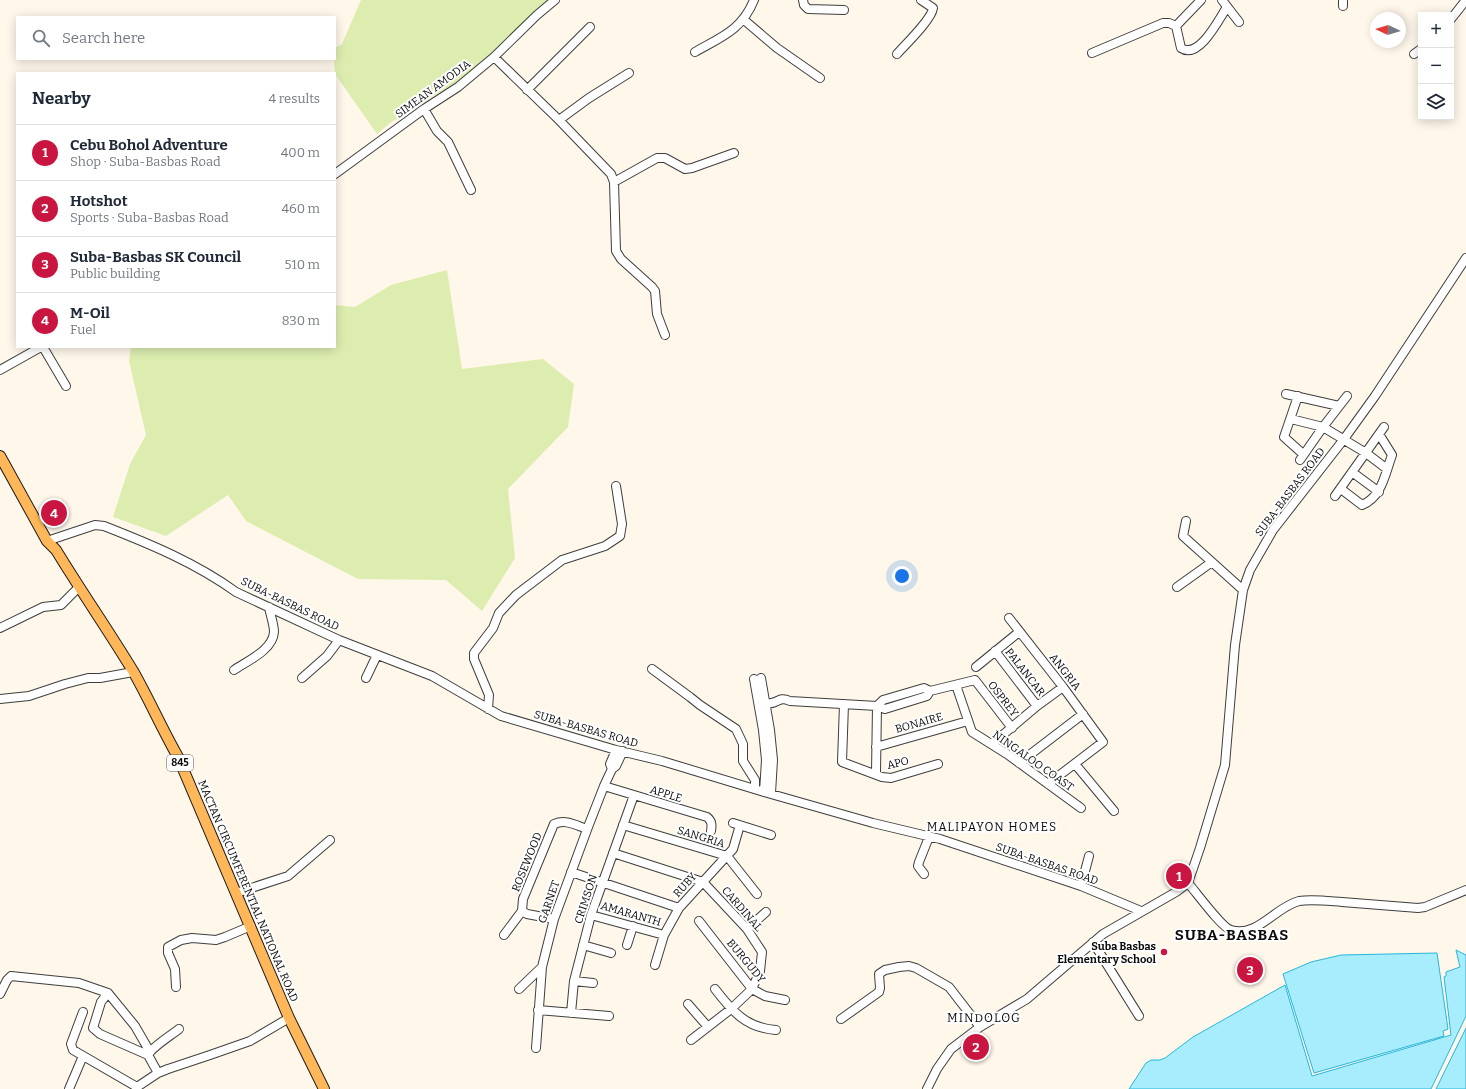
<!DOCTYPE html>
<meta charset="utf-8">
<style>
:root{--surface:#fff;--page:#f2f2f3;--text:#1f2937;--muted:#747a83;--line:#e0e1e3;--accent:#c91641}
body{margin:0;font-family:Bitter,serif;background:var(--page);color:var(--text)}
.controls{position:absolute;right:12px;top:12px;display:grid;overflow:hidden;border-radius:0px;box-shadow:0 2px 10px #0003}
.controls button{width:36px;height:36px;display:grid;place-items:center;padding:0;border:0;border-bottom:1px solid var(--line);background:var(--surface);color:var(--text);font:20px sans-serif}
.compass{position:absolute;left:1370px;top:12px;width:36px;height:36px;border-radius:50%;background:var(--surface);box-shadow:0 2px 10px #0003;rotate:274deg}
.you{position:absolute;left:902px;top:576px;width:14px;height:14px;margin:-10px;border:3px solid #fff;border-radius:50%;background:#1a73e8;box-shadow:0 0 0 6px #1a73e833}
.badge{display:grid;place-items:center;width:26px;height:26px;border-radius:50%;background:var(--accent);color:#fff;font-size:13px;font-weight:700}
.pin{position:absolute;translate:-50% -50%;border:2px solid #fff;box-shadow:0 1px 4px #0006}
.list{margin:0;padding:0;list-style:none}
h2{display:flex;justify-content:space-between;align-items:center;height:52px;margin:0;padding:0 16px;font-size:17px}
h2 small{font-size:13px;font-weight:400;color:var(--muted)}
.list li{display:grid;grid-template-columns:26px 1fr auto;gap:12px;align-items:center;box-sizing:border-box;height:56px;padding:0 16px;border-top:1px solid var(--line)}
.list b{display:block;font-size:15px;white-space:nowrap}
.list p{margin:0;font-size:13px;white-space:nowrap;color:var(--muted)}
.list em{font-size:13px;font-style:normal;color:var(--muted)}
.icon{flex:none;width:22px;height:22px;fill:none;stroke:currentColor;stroke-width:2;stroke-linecap:round;stroke-linejoin:round}
.map{position:relative;flex:none;width:1466px;height:1089px;overflow:hidden}
.search{position:absolute;background:var(--surface);box-shadow:0 2px 10px #0003;left:16px;top:16px;width:320px;height:44px;display:flex;align-items:center;gap:10px;box-sizing:border-box;padding:0 14px;border-radius:0px;color:var(--muted);font-size:15px}
.panel{position:absolute;background:var(--surface);box-shadow:0 2px 10px #0003;left:16px;top:72px;width:320px;height:276px;border-radius:0px}
.map>svg:first-child{display:block}
.green{fill:#dcedaf}
.water{fill:#a8edfd;stroke:#27b6db}
.lines{fill:none;stroke-linecap:round;stroke-linejoin:round}
.minor-casing{stroke:#3e3e3e;stroke-width:10}
.major-casing{stroke:#1c1c1c;stroke-width:12}
.minor{stroke:#fff;stroke-width:8}
.major{stroke:#ffb75a;stroke-width:10}
.poi-dot{fill:#c91641;stroke:#fff;stroke-width:1.5}
.labels{text-anchor:middle;dominant-baseline:central;stroke-width:4;stroke-linejoin:round;paint-order:stroke}
.shield{fill:#fff;stroke:#545454;stroke-width:1}
.shield-label{font-size:10px;font-weight:bold;fill:#0b0b0b}
.street-label{font-size:11px;fill:#0b0b0b;stroke:#fff}
.poi-label{font-size:11px;font-weight:bold;fill:#0b0b0b;stroke:#fff;text-anchor:end}
.neighbourhood-label{font-size:12px;letter-spacing:1px;fill:#0b0b0b;stroke:#fff}
.district-label{font-size:15px;font-weight:bold;letter-spacing:1px;fill:#0b0b0b;stroke:#fff}
</style>
<div class="map">
<svg width="1466" height="1089" viewBox="0 0 1466 1089">
<rect width="100%" height="100%" fill="#fff7ea"/>
<path class="green" d="M361 0H549L468 75 390 123 377 134 335 74 334 62 335 48 342 44Z
M447 270 462 369 543 359 574 384 568 427 508 489 515 558 482 611 446 580 358 579 246 521 228 495 166 536 113 517 130 464 146 435 129 361 131 347H335V305L355 307 391 285Z"/>
<path class="water" d="M1456 950 1466 955V1016L1431 1089H1129L1146 1063 1151 1060H1160L1165 1058 1193 1037 1285 985 1312 1076 1451 1035 1444 977 1446 976V972L1460 967Z
M1437 953 1448 1029 1443 1031 1444 1036 1314 1073 1283 974 1311 962 1341 955Z
M1466 1028V1089H1436Z"/>
<g class="lines">
<defs>
<path id="minor" d="M803 0 804 5 808 9 844 10
M1222 0 1239 22
M1343 6V0
M743 19 777 48 820 78
M1451 19 1466 0
M1176 26 1181 48C1199 60 1219 19 1227 7
M1176 26 1201 0
M695 52C721 37 742 30 754 0
M1092 53 1163 23H1169L1176 26
M897 54C905 45 932 19 933 8L921 0
M1414 54 1421 49
M494 57 559 120 611 174 614 182 616 251 621 259 652 287 655 291 657 314 665 335
M527 90 590 27
M424 109 437 131 448 142 471 190
M559 120 589 98 629 73
M335 174 424 109 458 87 494 57 537 15 555 0
M614 182 657 158H665L685 169 692 168 734 153
M43 347 66 386
M0 370 41 347
M1286 394 1339 406
M1298 396 1284 437 1303 454
M1291 419 1323 427 1366 453 1387 469
M1300 460 1323 427 1347 396
M1352 472 1379 492
M1341 489 1362 505C1382 497 1385 474 1392 455L1379 434
M1335 496 1384 427
M1186 521 1183 536 1243 590
M47 541 95 525 104 526C150 544 196 563 236 592L339 640 432 676 501 716 616 750 662 761 764 792 873 823 940 839 1081 886 1141 911
M1177 587 1212 562
M1009 618 1063 687 1103 742 1048 784
M0 628 43 607 61 605 79 587
M995 651 1037 706
M976 667 1019 632
M652 669 690 697 700 705 736 729 743 744V761L755 780V789
M234 670C247 661 273 650 274 632 274 624 270 614 269 607
M302 678 327 656 339 640
M366 678 377 655
M761 678 770 730 773 760 771 793
M754 679 763 730 766 760 764 792
M956 685 972 732 1007 754 1081 808
M0 699 29 696 65 684 88 678H100L133 672
M844 704 842 762 882 777 891 778 938 764
M759 705C764 704 770 704 775 702 781 699 783 698 790 701L877 706 885 709 927 696 930 691 975 680 1012 728
M877 706 883 700 924 688 930 691
M488 709 489 695 474 659V653L493 628 499 613 516 595 562 560 605 546 620 536 622 524 616 486
M992 744 1037 706 1063 687
M876 747 968 721
M1019 763 1083 714
M1075 764 1114 811
M612 769 610 764 616 750
M876 773 877 706
M604 786 707 817C712 821 712 825 711 831
M733 823 771 835
M623 825 727 856 757 894
M613 853 703 882 747 929 762 952 760 971 752 989 731 1009 691 1040
M571 872 679 908
M924 874 918 866 919 862 929 837
M1188 883C1196 892 1222 928 1231 930 1257 938 1275 907 1299 901 1312 899 1328 901 1342 902 1367 904 1392 906 1418 908L1425 907 1466 890
M1081 886 1089 856
M236 893 288 876 330 840
M522 911 527 914 554 919
M591 915 664 935
M699 921 752 989 765 996 785 1000
M747 929 766 912
M504 935 522 911 523 899 554 824C566 819 575 825 587 829
M1093 942 1139 1016
M583 945 611 953
M627 945 633 926
M655 965 664 935 679 908 733 849 740 825
M574 981 593 983
M176 987 175 969 168 953V947L181 940 192 938 216 940 225 937 251 926
M519 989 542 967
M715 989C732 1011 746 1028 776 1030
M108 993 101 1002 93 1028 100 1034 148 1055 158 1073
M0 994 7 980 11 976 79 983 108 993 135 1026 150 1052 148 1055
M688 1004 708 1027
M538 1010 609 1016
M83 1012 71 1044 73 1050 137 1087
M571 1013 574 981 591 915 634 795
M841 1019 879 992 880 988 879 974 885 970 899 967 909 966 916 968 949 987 980 1027
M536 1048 542 967 554 919 588 827 604 786 612 769 616 766 623 751
M150 1052C157 1044 170 1036 179 1029
M69 1089 83 1056
M136 1089 137 1087 158 1073 168 1069 210 1055 250 1041 289 1018
M927 1089 937 1069 951 1049 980 1027 1027 999 1103 934 1176 892 1188 883 1200 848 1225 765 1235 645 1243 590 1250 570 1273 530 1344 439 1375 396 1466 258"/>
<path id="major" d="M0 456 47 541 56 550C81 591 108 630 133 671 149 699 162 729 178 757L289 1018 324 1089"/>
</defs>
<use href="#minor" class="minor-casing"/>
<use href="#major" class="major-casing"/>
<use href="#minor" class="minor"/>
<use href="#major" class="major"/>
</g>
<circle class="poi-dot" cx="1164" cy="952" r="4"/>
<g class="labels">
<rect class="shield" x="167" y="755" width="26" height="16" rx="3"/>
<g class="shield-label">
<text x="180" y="763">845</text>
</g>
<g class="street-label">
<text transform="translate(433 89) rotate(-36)">SIMEAN AMODIA</text>
<text transform="translate(1290 492) rotate(-53)">SUBA-BASBAS ROAD</text>
<text transform="translate(290 604) rotate(26)">SUBA-BASBAS ROAD</text>
<text transform="translate(1025 672) rotate(52)">PALANCAR</text>
<text transform="translate(1065 672) rotate(52)">ANGRIA</text>
<text transform="translate(1003 699) rotate(52)">OSPREY</text>
<text transform="translate(919 723) rotate(-16)">BONAIRE</text>
<text transform="translate(586 729) rotate(16)">SUBA-BASBAS ROAD</text>
<text transform="translate(1033 761) rotate(35)">NINGALOO COAST</text>
<text transform="translate(898 763) rotate(-13)">APO</text>
<text transform="translate(666 794) rotate(17)">APPLE</text>
<text transform="translate(701 837) rotate(17)">SANGRIA</text>
<text transform="translate(527 862) rotate(-68)">ROSEWOOD</text>
<text transform="translate(1047 864) rotate(19)">SUBA-BASBAS ROAD</text>
<text transform="translate(685 885) rotate(-48)">RUBY</text>
<text transform="translate(248 891) rotate(67)">MACTAN CIRCUMFERENTIAL NATIONAL ROAD</text>
<text transform="translate(586 899) rotate(-72)">CRIMSON</text>
<text transform="translate(549 902) rotate(-71)">GARNET</text>
<text transform="translate(742 909) rotate(49)">CARDINAL</text>
<text transform="translate(631 914) rotate(16)">AMARANTH</text>
<text transform="translate(746 961) rotate(50)">BURGUDY</text>
</g>
<g class="poi-label">
<text x="1156" y="946">Suba Basbas<tspan x="1156" dy="13">Elementary School</tspan></text>
</g>
<g class="neighbourhood-label">
<text x="992" y="827">MALIPAYON HOMES</text>
<text x="984" y="1018">MINDOLOG</text>
</g>
<g class="district-label">
<text x="1232" y="935">SUBA-BASBAS</text>
</g>
</g>
</svg>
<div class="controls">
<button>+</button>
<button>−</button>
<button><svg class="icon" aria-label="layers" viewBox="0 0 24 24"><path d="M12 4l9 5-9 5-9-5zM3 14l9 5 9-5"/></svg></button>
</div>
<svg class="compass" viewBox="-18 -18 36 36"><path d="M0-13l5 13h-10z" fill="#e53935"/><path d="M0 13l5-13h-10z" fill="#747a83"/></svg>
<div class="you"></div>
<div class="pin badge" style="left:1179px;top:876px">1</div>
<div class="pin badge" style="left:976px;top:1047px">2</div>
<div class="pin badge" style="left:1250px;top:970px">3</div>
<div class="pin badge" style="left:54px;top:513px">4</div>
<div class="search"><svg class="icon" aria-label="search" viewBox="0 0 24 24"><circle cx="10" cy="10" r="6"/><path d="M15 15l6 6"/></svg>Search here</div>
<section class="panel">
<h2>Nearby<small>4 results</small></h2>
<ul class="list">
<li><span class="badge">1</span><div><b>Cebu Bohol Adventure</b><p>Shop · Suba-Basbas Road</p></div><em>400 m</em></li>
<li><span class="badge">2</span><div><b>Hotshot</b><p>Sports · Suba-Basbas Road</p></div><em>460 m</em></li>
<li><span class="badge">3</span><div><b>Suba-Basbas SK Council</b><p>Public building</p></div><em>510 m</em></li>
<li><span class="badge">4</span><div><b>M-Oil</b><p>Fuel</p></div><em>830 m</em></li>
</ul>
</section>
</div>
